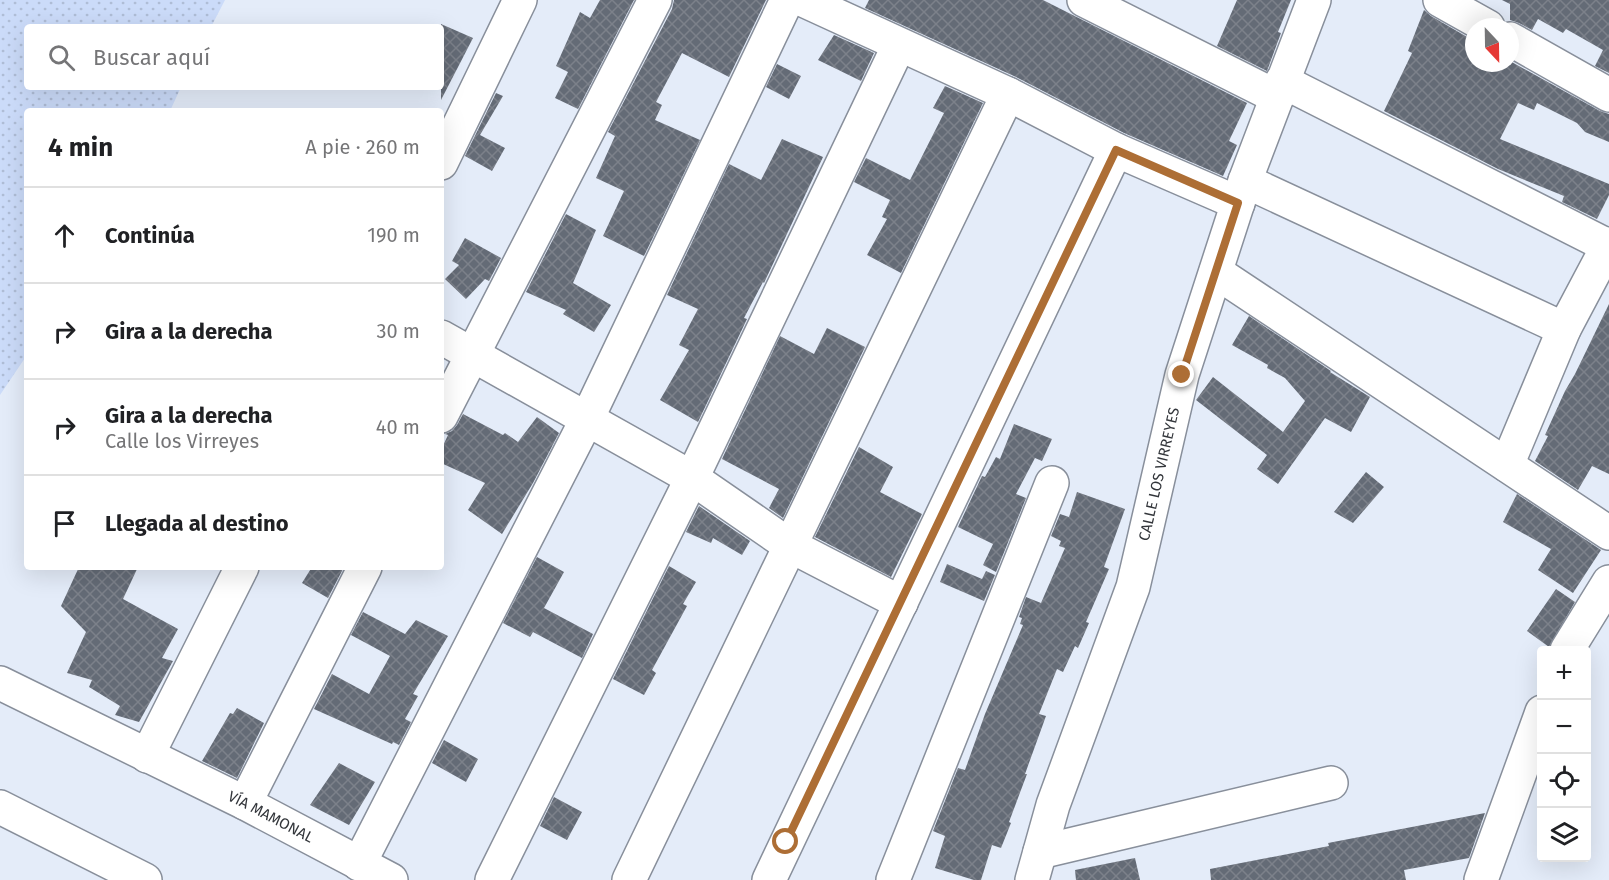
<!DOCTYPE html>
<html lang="es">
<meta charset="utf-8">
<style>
:root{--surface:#fff;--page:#f6f6f6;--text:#202124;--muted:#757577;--line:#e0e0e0}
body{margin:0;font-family:"Fira Sans",sans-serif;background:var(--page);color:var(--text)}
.controls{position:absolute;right:18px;bottom:18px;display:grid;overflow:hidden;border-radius:6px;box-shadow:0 6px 24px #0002}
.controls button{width:54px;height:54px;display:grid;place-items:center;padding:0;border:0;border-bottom:2px solid var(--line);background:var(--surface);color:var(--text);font:30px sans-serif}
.compass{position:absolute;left:1465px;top:18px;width:54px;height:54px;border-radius:50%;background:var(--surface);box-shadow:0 6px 24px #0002;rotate:158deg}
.stop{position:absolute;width:18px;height:18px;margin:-14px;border:4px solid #ad6e35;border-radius:50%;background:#fff}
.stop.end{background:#ad6e35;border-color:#fff;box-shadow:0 2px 6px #0008}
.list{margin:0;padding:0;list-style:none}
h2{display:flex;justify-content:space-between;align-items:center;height:78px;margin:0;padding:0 24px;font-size:26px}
h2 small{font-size:20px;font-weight:400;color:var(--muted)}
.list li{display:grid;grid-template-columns:39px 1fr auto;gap:18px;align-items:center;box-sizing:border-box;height:96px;padding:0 24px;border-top:2px solid var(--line)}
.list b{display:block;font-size:22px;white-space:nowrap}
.list p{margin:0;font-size:20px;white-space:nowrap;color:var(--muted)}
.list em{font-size:20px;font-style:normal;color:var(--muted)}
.icon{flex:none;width:33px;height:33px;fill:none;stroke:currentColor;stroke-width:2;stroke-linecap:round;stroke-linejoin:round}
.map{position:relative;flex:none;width:1609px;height:880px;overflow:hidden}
.search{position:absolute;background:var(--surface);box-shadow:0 6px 24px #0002;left:24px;top:24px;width:420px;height:66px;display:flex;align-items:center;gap:15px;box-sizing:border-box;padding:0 21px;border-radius:6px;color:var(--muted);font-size:22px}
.panel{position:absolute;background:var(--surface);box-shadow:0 6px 24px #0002;left:24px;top:108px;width:420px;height:462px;border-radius:6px}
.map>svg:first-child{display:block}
.green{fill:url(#green-dots)}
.building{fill:url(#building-cross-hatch)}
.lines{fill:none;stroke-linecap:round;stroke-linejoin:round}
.minor-casing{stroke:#888f9b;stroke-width:36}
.minor{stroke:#fff;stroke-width:33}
.route{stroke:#ad6e35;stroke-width:8}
.labels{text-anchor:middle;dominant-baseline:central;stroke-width:6;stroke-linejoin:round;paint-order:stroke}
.street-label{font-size:15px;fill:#33363b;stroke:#f6f9fe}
</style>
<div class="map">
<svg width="1609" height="880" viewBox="0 0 1609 880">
<defs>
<pattern id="green-dots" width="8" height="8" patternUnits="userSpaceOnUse" patternTransform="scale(1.5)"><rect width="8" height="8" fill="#cbdbf9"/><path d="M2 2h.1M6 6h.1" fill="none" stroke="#afbdd6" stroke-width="1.8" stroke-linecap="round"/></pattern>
<pattern id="building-cross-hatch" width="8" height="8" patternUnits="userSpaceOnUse" patternTransform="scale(1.5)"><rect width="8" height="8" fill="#646b76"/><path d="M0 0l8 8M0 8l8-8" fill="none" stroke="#7c818a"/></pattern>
</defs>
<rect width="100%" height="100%" fill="#e4ecf9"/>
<path class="green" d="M0 0H225L211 27H27V87H181L170 111H27V355L0 395Z"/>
<path class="building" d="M600 0H634L578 109 555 98 568 72 556 66 580 12 590 18Z
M674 0H766L729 77 682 53 656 102 662 105 655 120 700 140 644 256 603 236 624 191 596 178 615 136 608 132 672 9Z
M869 0H1043L1247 103 1229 141 1237 145 1223 176 1124 133 1016 77 865 8Z
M1237 0H1291L1278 32 1281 33 1267 71 1217 46Z
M1502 0H1609V73L1595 66 1603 50 1566 29 1563 33 1538 19 1532 30 1519 23 1510 20V4Z
M1424 10 1431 16 1474 41V63H1510V61L1600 111 1609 114V142L1585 132 1577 123 1537 103 1534 110 1518 103 1500 139 1609 184V195L1597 219 1562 202 1564 196 1498 169 1384 111 1412 53 1408 51Z
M441 24 473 38 441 100Z
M834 35 874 53 861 81 818 60Z
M777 64 801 76 789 99 766 87Z
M945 86 983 103 901 273 867 255 887 219 882 217 890 200 854 182 866 158 910 180 944 113 933 108Z
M496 93 503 96 480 135 505 148 492 171 465 156Z
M782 139 823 157 764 283 763 282 744 318 747 319 698 422 660 400 689 350 679 345 698 309 667 295 729 164 761 180Z
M566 214 596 230 573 283 611 305 594 332 563 314 566 310 526 292Z
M465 238 501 258 489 281 485 279 466 299 445 279 459 265 452 261Z
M1609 304V474L1592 466 1578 490 1535 461 1548 436 1545 435 1565 391 1575 374Z
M1249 316 1331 371 1330 372 1370 397 1351 432 1325 418 1278 484 1257 469 1267 455 1196 400 1213 377 1283 432 1305 401 1285 378 1267 368 1268 365 1232 345Z
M827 328 865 347 783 518 769 508 779 489 722 459 780 336 814 354Z
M463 414 503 435 505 433 518 442 537 417 559 433 533 483 502 534 468 510 485 483 441 463V450L448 435 445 434 452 431 457 425Z
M1014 424 1052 439 1042 461 1035 458 1016 494 1026 498 996 572 983 565 993 544 958 527 982 476 985 477 996 457 1000 459Z
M859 447 893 467 880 492 922 514 891 577 815 537Z
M1366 472 1384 487 1353 523 1334 512Z
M1077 492 1125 509 1104 567 1109 569 1086 622 1089 623 1078 648 1075 646 1063 672 1057 669 1039 714 1046 716 1025 774H1027L1009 822 1011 823 1001 848 992 845 981 880H974L935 868 945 836 933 831 958 768 965 770 985 714 1023 625 1020 624 1022 618 1019 617 1026 597 1041 603 1065 548 1059 546 1061 541 1051 536 1060 514 1069 517Z
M1517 494 1601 550 1573 593 1538 570 1551 549 1503 522Z
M699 506 750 541 742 555 713 538 711 543 686 532Z
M537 557 564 572 544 608 593 634 582 658 533 632 530 637 503 623Z
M947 564 982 579 986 571 995 575 984 601 940 582Z
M669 566 696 582 683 604 687 606 652 670 656 673 644 695 613 679Z
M79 567H138L123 599 178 629 162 658 173 661 139 722 115 715 120 706 89 687 92 680 67 673 86 632 61 606Z
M312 567H344L328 598 302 583Z
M1556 589 1575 602 1549 647 1527 631Z
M363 612 405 634 416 620 448 636 413 694 418 696 405 719 411 722 399 745 393 742 392 744 314 709 332 674 369 694 390 656 351 635Z
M237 708 264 723 237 778 202 761 230 713 233 714Z
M444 740 478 759 466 782 432 763Z
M339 763 375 782 349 825 310 805Z
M554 797 582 812 567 840 540 826Z
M1485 813 1469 858 1404 870 1406 880H1211L1210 869 1329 846 1328 843Z
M1135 858 1140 880H1076L1075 870Z"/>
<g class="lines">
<defs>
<g id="minor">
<path d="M803 0 1008 94 1116 150 1238 203"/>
<path d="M1084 0 1277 97"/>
<path d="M1440 0 1488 27"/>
<path d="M1510 39 1609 95"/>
<path d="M1282 81 1608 246"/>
<path d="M441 163 520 0"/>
<path d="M1245 181 1564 329"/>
<path d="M1216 272 1609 533"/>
<path d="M441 337 692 478 789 545 901 603"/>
<path d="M441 416 655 0"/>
<path d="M1507 465 1564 329 1609 244"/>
<path d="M1567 650 1609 582"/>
<path id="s1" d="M0 683 245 803 391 880"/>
<path d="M147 756 242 567"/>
<path d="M245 803 365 567"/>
<path d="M0 807 145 880"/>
<path d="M1040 852 1331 783"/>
<path d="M359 864 587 419 787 0"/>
<path d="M492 880 692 478 899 45"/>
<path d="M629 880 1008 94"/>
<path d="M769 880 1116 150"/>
<path d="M893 880 1052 483"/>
<path id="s2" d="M1032 880 1053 805 1133 587 1182 375 1245 181 1314 0"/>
<path d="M1481 880 1542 712"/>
</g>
</defs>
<use href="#minor" class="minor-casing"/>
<use href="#minor" class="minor"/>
</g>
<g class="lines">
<path class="route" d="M786 842 1116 150 1238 203 1182 375"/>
</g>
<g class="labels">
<g class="street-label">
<text stroke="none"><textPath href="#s2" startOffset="426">CALLE LOS VIRREYES</textPath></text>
<text stroke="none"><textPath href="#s1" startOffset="302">VÍA MAMONAL</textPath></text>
</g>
</g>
</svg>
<div class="controls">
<button>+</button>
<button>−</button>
<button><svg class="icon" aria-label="locate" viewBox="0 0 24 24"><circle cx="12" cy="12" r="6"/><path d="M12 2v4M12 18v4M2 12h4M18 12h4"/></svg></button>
<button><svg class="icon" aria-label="layers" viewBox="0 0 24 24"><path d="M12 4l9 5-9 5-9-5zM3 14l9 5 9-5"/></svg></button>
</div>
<svg class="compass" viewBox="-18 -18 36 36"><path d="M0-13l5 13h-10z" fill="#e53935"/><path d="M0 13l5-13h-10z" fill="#757577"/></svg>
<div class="stop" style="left:786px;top:842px"></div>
<div class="stop end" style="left:1182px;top:375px"></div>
<div class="search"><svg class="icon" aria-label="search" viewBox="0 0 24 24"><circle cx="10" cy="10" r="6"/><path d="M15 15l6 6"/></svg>Buscar aquí</div>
<section class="panel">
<h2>4 min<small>A pie · 260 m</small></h2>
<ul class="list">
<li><svg class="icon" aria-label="ahead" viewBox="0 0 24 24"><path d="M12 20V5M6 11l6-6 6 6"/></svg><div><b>Continúa</b></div><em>190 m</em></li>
<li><svg class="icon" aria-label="right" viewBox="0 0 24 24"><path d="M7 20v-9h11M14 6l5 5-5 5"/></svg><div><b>Gira a la derecha</b></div><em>30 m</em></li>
<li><svg class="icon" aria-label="right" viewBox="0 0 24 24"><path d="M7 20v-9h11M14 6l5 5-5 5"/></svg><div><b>Gira a la derecha</b><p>Calle los Virreyes</p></div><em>40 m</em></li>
<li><svg class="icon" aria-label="arrive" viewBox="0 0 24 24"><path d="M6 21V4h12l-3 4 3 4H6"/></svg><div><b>Llegada al destino</b></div></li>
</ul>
</section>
</div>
